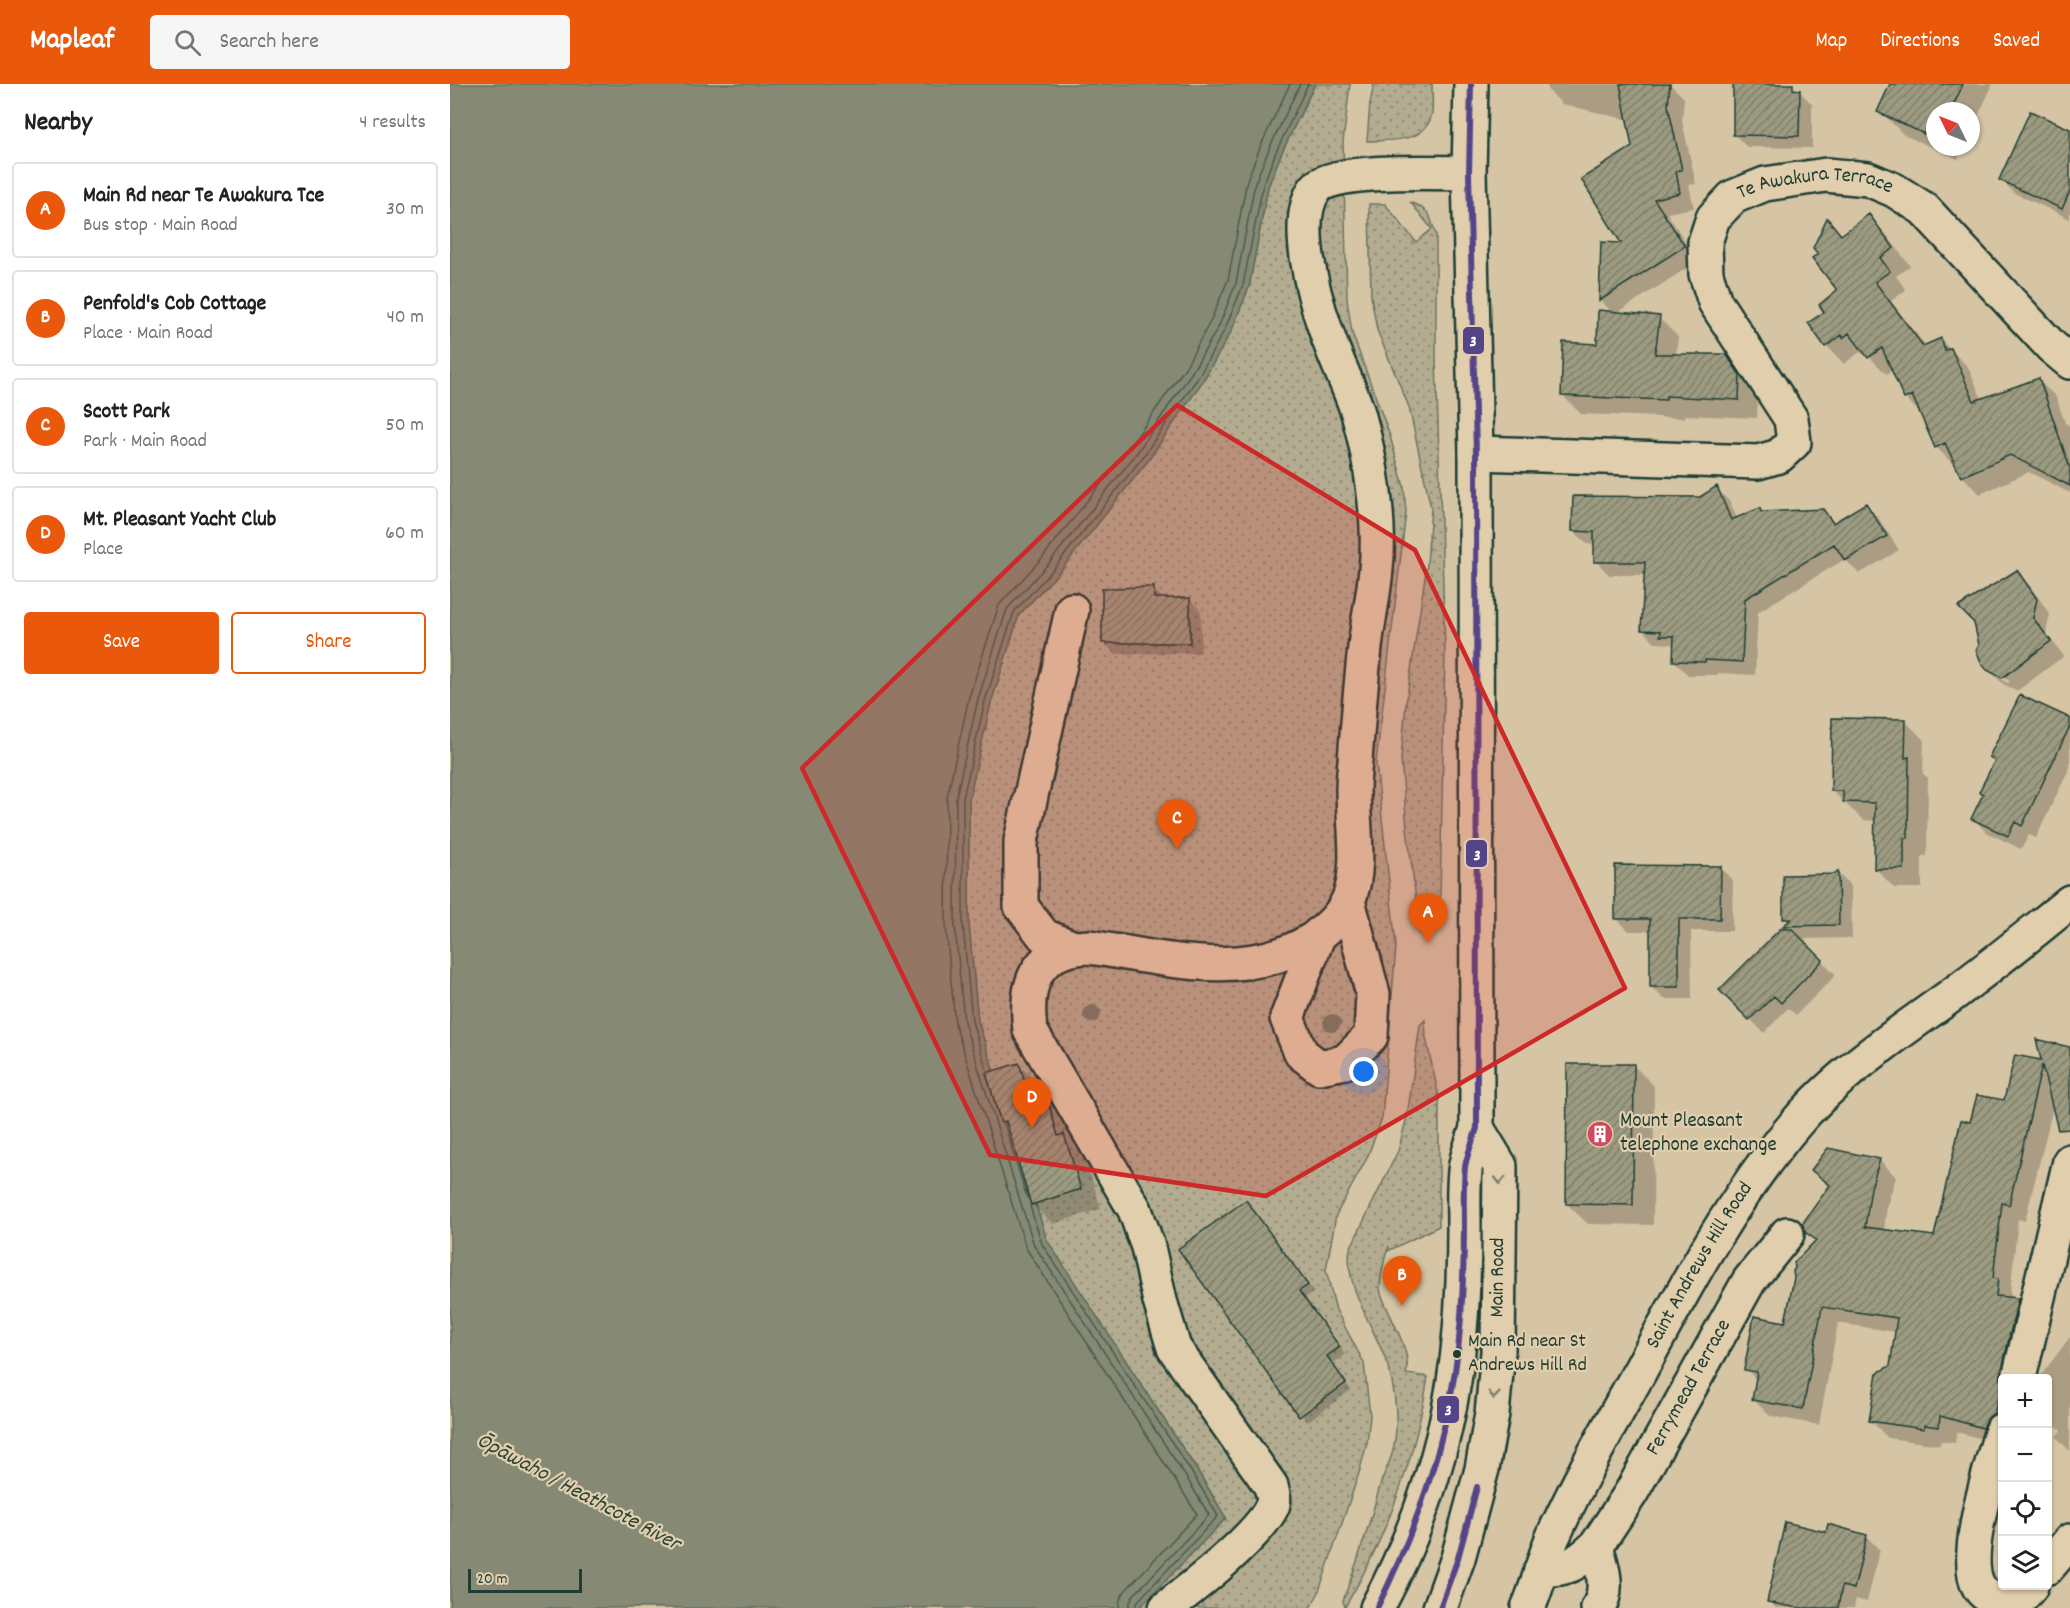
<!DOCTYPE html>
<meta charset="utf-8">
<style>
:root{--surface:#fff;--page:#f6f6f6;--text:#222;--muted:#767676;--line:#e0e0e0;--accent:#ea580c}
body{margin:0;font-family:Dekko,sans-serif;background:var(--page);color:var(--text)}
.controls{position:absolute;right:18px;bottom:18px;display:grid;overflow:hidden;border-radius:6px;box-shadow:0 2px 4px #0004}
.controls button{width:54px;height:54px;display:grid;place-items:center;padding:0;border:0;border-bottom:2px solid var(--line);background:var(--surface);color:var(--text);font:30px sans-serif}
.compass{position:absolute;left:1476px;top:18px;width:54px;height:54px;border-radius:50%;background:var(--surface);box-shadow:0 2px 4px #0004;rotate:313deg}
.scale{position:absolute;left:18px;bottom:15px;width:114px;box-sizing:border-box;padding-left:6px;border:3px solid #1f3d34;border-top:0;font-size:16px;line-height:21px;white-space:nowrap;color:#1f3d34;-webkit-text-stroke:4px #e1ceac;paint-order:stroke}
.you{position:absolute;left:914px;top:988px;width:21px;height:21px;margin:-15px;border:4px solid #fff;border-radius:50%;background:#1a73e8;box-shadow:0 0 0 9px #1a73e833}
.badge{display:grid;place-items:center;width:39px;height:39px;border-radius:50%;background:var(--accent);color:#fff;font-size:20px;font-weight:700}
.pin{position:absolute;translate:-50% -50px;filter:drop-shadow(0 2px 3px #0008)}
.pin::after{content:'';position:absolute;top:32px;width:21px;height:18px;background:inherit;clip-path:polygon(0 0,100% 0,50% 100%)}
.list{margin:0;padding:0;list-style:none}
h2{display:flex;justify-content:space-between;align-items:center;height:78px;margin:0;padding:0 24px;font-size:26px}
h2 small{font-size:20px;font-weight:400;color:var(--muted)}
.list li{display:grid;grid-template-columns:39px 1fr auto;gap:18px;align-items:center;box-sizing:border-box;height:96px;margin:0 12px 12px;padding:0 12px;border:2px solid var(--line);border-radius:6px}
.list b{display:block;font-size:22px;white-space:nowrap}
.list p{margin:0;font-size:20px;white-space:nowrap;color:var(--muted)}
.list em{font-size:20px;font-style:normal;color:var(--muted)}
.actions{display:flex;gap:12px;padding:18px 24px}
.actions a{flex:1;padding:14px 0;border:2px solid var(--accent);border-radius:6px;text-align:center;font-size:21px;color:var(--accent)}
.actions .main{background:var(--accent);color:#fff}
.icon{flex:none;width:33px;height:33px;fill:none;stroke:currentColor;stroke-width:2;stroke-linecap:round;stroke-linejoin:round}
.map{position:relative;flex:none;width:1620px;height:1524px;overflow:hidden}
header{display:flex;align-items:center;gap:36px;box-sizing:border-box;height:84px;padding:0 30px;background:var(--accent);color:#fff}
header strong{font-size:28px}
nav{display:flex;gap:33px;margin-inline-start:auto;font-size:21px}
.search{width:420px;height:54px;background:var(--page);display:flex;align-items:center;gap:15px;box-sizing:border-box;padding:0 21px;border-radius:6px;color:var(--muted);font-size:22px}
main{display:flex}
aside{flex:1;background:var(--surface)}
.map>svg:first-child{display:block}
.green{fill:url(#green-dots);stroke:#6a7462;stroke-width:1.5}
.water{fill:#868a74;stroke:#5d6b5a;stroke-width:1.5}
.shadow{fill:#0003}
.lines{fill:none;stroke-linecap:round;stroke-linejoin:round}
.shore{stroke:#485c4e;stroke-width:1.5}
.building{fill:url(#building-hatch);stroke:#1f3d34;stroke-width:1.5}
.minor-casing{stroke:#1f3d34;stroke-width:38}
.major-casing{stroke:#1f3d34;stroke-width:38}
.minor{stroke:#e1ceac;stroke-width:33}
.major{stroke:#e1ceac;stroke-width:33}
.bus-1-casing{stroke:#e1ceac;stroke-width:10}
.bus-1{stroke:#554588;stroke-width:6}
.tree{fill:#757e6a}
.oneway{stroke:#767e6a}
.marked{fill:#cd2929;fill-opacity:0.2;stroke:#cd2929;stroke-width:4.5;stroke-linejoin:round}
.bus-dot{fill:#1f3d34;stroke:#e1ceac;stroke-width:2}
.labels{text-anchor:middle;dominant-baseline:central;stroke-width:4.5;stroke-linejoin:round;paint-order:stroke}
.bus-label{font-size:20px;fill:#1f3d34;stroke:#e1ceac;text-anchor:start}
.street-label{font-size:21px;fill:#1f3d34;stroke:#e1ceac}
.poi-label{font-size:21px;fill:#1f3d34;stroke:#e1ceac;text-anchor:start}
.water-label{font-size:22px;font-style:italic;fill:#29453a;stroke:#e1ceac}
.line-badge{stroke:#e1ceac;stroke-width:2}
.badge-label{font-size:16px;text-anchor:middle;font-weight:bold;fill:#fff}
</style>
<header>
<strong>Mapleaf</strong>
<div class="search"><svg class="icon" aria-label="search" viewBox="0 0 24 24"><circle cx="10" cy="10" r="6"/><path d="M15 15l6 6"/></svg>Search here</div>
<nav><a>Map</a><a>Directions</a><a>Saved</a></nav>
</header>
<main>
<aside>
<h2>Nearby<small>4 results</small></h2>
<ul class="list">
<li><span class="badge">A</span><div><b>Main Rd near Te Awakura Tce</b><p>Bus stop · Main Road</p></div><em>30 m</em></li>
<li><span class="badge">B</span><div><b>Penfold's Cob Cottage</b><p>Place · Main Road</p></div><em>40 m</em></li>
<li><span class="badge">C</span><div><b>Scott Park</b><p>Park · Main Road</p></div><em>50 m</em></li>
<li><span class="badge">D</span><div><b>Mt. Pleasant Yacht Club</b><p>Place</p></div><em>60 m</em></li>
</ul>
<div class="actions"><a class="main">Save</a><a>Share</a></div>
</aside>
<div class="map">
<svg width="1620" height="1524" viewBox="0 0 1620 1524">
<defs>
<pattern id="green-dots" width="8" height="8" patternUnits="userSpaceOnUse" patternTransform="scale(1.5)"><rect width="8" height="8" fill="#b4ac90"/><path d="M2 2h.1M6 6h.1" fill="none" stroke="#928d76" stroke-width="1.8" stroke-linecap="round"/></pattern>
<pattern id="building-hatch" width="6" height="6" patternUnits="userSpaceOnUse" patternTransform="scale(1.5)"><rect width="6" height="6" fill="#9c9b81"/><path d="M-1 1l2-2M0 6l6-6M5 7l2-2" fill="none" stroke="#7f806a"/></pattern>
</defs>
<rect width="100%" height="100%" fill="#d5c5a5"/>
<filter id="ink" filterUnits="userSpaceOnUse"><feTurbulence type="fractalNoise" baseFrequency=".0167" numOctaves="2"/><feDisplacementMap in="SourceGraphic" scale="12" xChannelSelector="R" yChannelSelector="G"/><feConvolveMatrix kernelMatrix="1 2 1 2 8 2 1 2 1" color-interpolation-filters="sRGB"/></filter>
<g filter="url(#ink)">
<path class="green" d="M865 0H900L893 58 897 215 902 249 940 352 954 403 956 428 926 679 946 862 932 1034 917 1074 886 1131 876 1186 886 1226 914 1279 920 1332 917 1359 909 1389 868 1510 860 1524H689L776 1434 749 1389 597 1157 528 937 519 841V714L541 619 569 531 610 487 697 378 754 295 781 248 799 203 818 103 831 70Z
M924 0H982C982 9 983 20 982 29 976 60 940 56 917 57L920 19Z
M961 119 969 122 979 130 986 151V275L995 567 990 816C982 829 977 841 976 857L970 849 957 744 951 675 956 619 977 480 981 424 959 323 927 246 921 212 919 120H935L966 158 982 145Z
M975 936 976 954 989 1013V1142L938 1167 939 1162C935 1171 928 1200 931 1209 938 1232 963 1267 956 1290L978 1293C965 1375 937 1452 895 1523L893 1517C906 1482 918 1445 928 1409 931 1395 938 1383 942 1370 949 1345 946 1314 940 1289 930 1250 893 1205 900 1165L948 1067 957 1033 970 941Z"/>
<path class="water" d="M0 0H865L831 70 818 103 799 203 781 248 754 295 697 378 610 487 569 531 541 619 519 714V841L528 937 597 1156 749 1389 776 1434 689 1524H0Z"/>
<path class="shadow" d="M1098 0H1220L1234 14 1232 37 1246 100 1239 101 1244 124 1217 129 1248 177 1167 229 1209 234 1228 253 1226 271 1276 272 1295 291 1308 311 1307 334 1234 331V334L1131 330 1112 311 1148 261 1163 229 1150 216 1153 160 1174 161 1184 63 1179 36 1112 20 1097 5Z
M1442 0H1543L1521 47V27H1485V63H1514L1508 75 1454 51 1433 30Z
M1349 7 1362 20V64L1297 63 1285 51Z
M1620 47V135L1564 109 1551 95Z
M1418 132 1436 150 1460 182 1446 192 1456 206 1441 217 1476 262 1490 256 1500 265 1518 283 1532 315 1588 296 1606 313 1615 339 1620 342V409L1579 388 1530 410 1512 392 1506 379 1504 381 1486 363 1472 331 1455 314 1443 286 1436 290 1415 268 1412 270 1410 268 1394 280 1377 262 1360 239 1376 228 1389 207 1370 170 1378 136 1393 152Z
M1266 404 1280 418 1287 435 1309 426 1313 430 1373 426 1385 439 1415 421 1429 435 1449 466 1409 490 1395 475 1308 528 1305 591 1268 589V591H1238L1224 577 1225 564 1221 560 1206 559 1192 545 1195 491H1159L1146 477V461L1137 460 1124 447 1250 415Z
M1566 488 1580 502 1600 530 1596 549 1614 572 1567 607 1553 600 1545 592 1558 599 1560 597 1543 588V590L1538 585Z
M703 505 714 515H740L751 527V569L665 570 654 559Z
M1620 636V683L1586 754 1579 751 1571 765 1536 748 1523 734 1534 711 1545 678 1541 673Z
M1455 637 1474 656 1473 690 1478 694 1477 772H1472V804H1444L1425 784 1426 737 1413 736 1382 707Z
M1270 783 1283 796 1282 847H1241L1242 915H1214L1201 903V847H1179L1166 834Z
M1388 789 1401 802 1402 854 1350 855 1386 891 1346 931 1338 924 1314 949 1271 906 1340 847 1336 842 1339 838 1335 834Z
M1593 978 1610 995 1575 1137 1568 1135 1560 1209 1564 1213V1215L1568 1216 1585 1233 1570 1294H1552V1355L1550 1360 1507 1348 1505 1359 1491 1357 1490 1361 1438 1354 1421 1337 1441 1283 1446 1248 1388 1239 1369 1341 1320 1332 1304 1316 1307 1296 1296 1285 1336 1239 1367 1157 1356 1147 1380 1103 1363 1086 1378 1066 1430 1076 1446 1093 1437 1122 1434 1147 1485 1154 1522 1040 1555 1018Z
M569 981 611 1023 616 1032 625 1063 635 1072 651 1125 603 1140 582 1120 560 1046 552 1038Z
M1183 981 1204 1002 1203 1141 1138 1140 1117 1120Z
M796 1118 864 1208 855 1214 895 1271 882 1280 901 1306 857 1338 730 1166Z
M1620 1253V1367L1606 1353 1611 1346 1598 1335V1294H1589Z
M1416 1452 1430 1466 1417 1518 1406 1515 1404 1524H1326L1319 1517Z"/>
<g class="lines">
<path class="shore" d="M537 987 522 937 513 841V714L535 617 564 528 605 483 692 374 749 292 775 245 793 201 813 101 826 68 858 0
M554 1039 577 1114
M580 1122 592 1160 744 1392 768 1432 687 1518 686 1524
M669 1524 670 1515 675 1507 747 1430 576 1164 505 940 496 842 497 713 519 613 549 521 593 473 679 364 735 284 760 238 778 196 797 96 811 61 840 0
M678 1524 682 1513 759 1431 738 1396 584 1161 514 938 505 842 506 713 528 615 557 525 599 479 686 370 742 288 769 242 786 199 805 99 819 65 850 0"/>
</g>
<path class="building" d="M1170 0H1220L1218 21 1232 86 1226 87 1230 109 1204 115 1235 162 1149 217 1151 158 1171 159 1131 95 1182 63Z
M1283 0H1343V5L1350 6 1349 52 1283 51Z
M1440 0H1513L1501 27H1485V55L1427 28Z
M1580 27 1620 45V107L1612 125 1549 96Z
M1419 130 1444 164 1430 174 1440 187 1425 198 1473 262 1491 254 1495 266 1501 264 1524 317 1589 294 1620 384V402L1560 371 1511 393 1495 359 1485 364 1462 311 1454 315 1432 264 1418 274 1399 249 1393 254 1392 251 1375 263 1358 239 1374 228 1369 221 1387 206 1362 174 1368 170 1363 164 1377 134 1391 151Z
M1148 226 1210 232 1205 270H1276L1290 291 1289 316 1216 312V316L1111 312 1113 258 1147 260Z
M1267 402 1281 436 1310 424 1311 428 1373 425 1383 439 1416 419 1437 452 1395 477 1384 460 1295 515 1292 578 1255 576V578L1223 577 1224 552H1210L1211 547 1191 546 1195 478H1144V448L1122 447 1123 412 1250 413Z
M1567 486 1587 515 1583 534 1601 557 1552 594 1537 586 1532 580 1526 566 1529 561 1524 539 1508 523Z
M704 503V514H740V559H652V504Z
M1570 611 1620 634V642L1572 742 1565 738 1558 752 1521 735 1533 710 1529 708 1545 676 1539 673Z
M1382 634 1456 635 1455 674 1459 673 1458 754H1454V785H1424L1425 719 1393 718V707H1381Z
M1165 781 1271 782 1270 835H1229V903H1200V835H1165Z
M1388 787 1389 841 1333 842 1341 835H1333V791L1385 790Z
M1330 845H1342L1373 876 1331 919 1324 912 1299 936 1269 906Z
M1586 955 1620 963V1045L1608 1046 1592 981 1559 1121 1552 1119 1543 1194 1548 1195 1546 1212 1568 1214 1551 1290 1552 1301 1544 1330 1539 1333 1533 1344 1490 1332 1489 1343 1474 1341V1345L1419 1337 1427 1289 1440 1282 1447 1234 1372 1223 1353 1325 1302 1316 1307 1288 1294 1286 1304 1232 1335 1238 1344 1194 1343 1187 1345 1184 1344 1179 1366 1156 1355 1148 1352 1140 1380 1101 1361 1086 1378 1064 1430 1075 1421 1104 1415 1143 1484 1152 1511 1036 1520 1038 1527 1011 1554 1016 1565 971 1591 976Z
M569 979 577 1005 590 1001 596 1010 608 1052 614 1050 631 1105 581 1121 556 1037 551 1039 536 989Z
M1117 980H1184L1183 1121 1116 1120Z
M796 1116 858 1201 849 1207 890 1263 877 1272 896 1299 849 1333 728 1165Z
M1335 1438 1376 1448 1378 1440 1417 1451 1404 1505 1392 1502 1388 1524H1348L1317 1518Z"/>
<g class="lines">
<defs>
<g id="minor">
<path id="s1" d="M1026 369 1308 378 1329 372 1344 358 1341 335 1265 218 1256 190 1255 158 1263 134 1283 113 1315 100 1376 91 1418 95 1444 106 1474 125 1602 263 1620 278"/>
<path d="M622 526 571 757V822L594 852 624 864"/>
<path d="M869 850 837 934 851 969 869 983 895 978 921 952 923 910 898 817"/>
<path d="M1569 1294 1620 1077"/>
<path d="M1552 1346C1542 1379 1511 1474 1529 1503 1534 1511 1542 1515 1550 1520L1570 1515 1581 1502"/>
<path d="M1598 1483 1620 1457"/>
<path d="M1091 1486C1119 1485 1125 1481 1146 1462"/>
<path d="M716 1524C742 1504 813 1449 823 1420 825 1415 822 1408 821 1402L724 1264 710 1217 698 1163 685 1126 580 946C574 898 587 864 640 863 712 874 797 898 863 855 876 846 891 832 898 817 912 785 903 740 903 706 903 697 904 687 905 677 908 636 911 596 916 555 919 532 924 509 926 485 931 438 921 375 908 329 899 301 885 275 876 247 864 213 842 137 865 105 881 84 991 89 1019 89"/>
<path id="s2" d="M1078 1524C1088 1502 1093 1477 1102 1455 1128 1397 1160 1341 1191 1285 1237 1199 1283 1113 1347 1038 1389 989 1449 949 1502 911 1542 881 1581 850 1620 818"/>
<path id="s3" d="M1148 1524C1160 1505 1152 1482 1146 1462L1181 1409 1299 1197 1337 1150"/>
</g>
<g id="major">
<path d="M927 1524C973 1438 1002 1345 1010 1247 1013 1212 1014 1177 1014 1142 1014 1124 1013 1105 1015 1087 1016 1073 1023 1058 1027 1044L1026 369 1019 89 1021 0"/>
<path id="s4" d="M990 1524 1008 1474 1032 1385 1042 1330 1048 1268 1050 1082 1027 1044"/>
</g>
</defs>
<use href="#minor" class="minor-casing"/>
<use href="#major" class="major-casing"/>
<use href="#minor" class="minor"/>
<use href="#major" class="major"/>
<defs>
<path id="bus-1" d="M927 1524C973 1432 1004 1336 1011 1233 1013 1203 1014 1173 1014 1142 1014 1123 1013 1103 1015 1083 1017 1070 1023 1057 1027 1044L1026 369 1019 89 1021 0
M990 1524 1008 1474 1027 1403"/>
</defs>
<use href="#bus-1" class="bus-1-casing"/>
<use href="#bus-1" class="bus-1"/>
</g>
<g class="tree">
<circle cx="642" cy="930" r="9"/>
<circle cx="882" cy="939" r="9"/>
</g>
<defs><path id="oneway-chevron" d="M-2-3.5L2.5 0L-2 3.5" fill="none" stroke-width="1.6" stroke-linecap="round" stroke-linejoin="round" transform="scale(1.5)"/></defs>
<g class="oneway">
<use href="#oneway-chevron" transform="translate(1050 1096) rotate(90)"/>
<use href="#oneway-chevron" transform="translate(1044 1311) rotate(95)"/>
</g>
</g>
<path class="marked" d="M727 321 965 466 1175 904 816 1112 540 1071 352 684Z"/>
<defs>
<symbol id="building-disc" viewBox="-11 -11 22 22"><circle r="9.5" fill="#d1495b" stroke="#e1ceac"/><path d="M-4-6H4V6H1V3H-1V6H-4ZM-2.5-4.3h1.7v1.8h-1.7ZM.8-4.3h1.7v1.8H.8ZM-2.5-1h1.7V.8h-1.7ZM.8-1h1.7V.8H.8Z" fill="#fff"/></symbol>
</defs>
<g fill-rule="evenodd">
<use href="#building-disc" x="1135" y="1035" width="30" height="30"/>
</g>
<circle class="bus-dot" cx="1007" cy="1270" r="5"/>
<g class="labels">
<g class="bus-label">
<text x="1018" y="1258">Main Rd near St<tspan x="1018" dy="24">Andrews Hill Rd</tspan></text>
</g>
<g class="street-label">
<text stroke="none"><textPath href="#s1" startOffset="688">Te Awakura Terrace</textPath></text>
<text stroke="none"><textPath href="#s2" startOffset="384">Saint Andrews Hill Road</textPath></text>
<text stroke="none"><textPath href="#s4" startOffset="338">Main Road</textPath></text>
<text stroke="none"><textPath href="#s3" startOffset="248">Ferrymead Terrace</textPath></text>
</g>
<g class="poi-label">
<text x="1170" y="1038">Mount Pleasant<tspan x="1170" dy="24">telephone exchange</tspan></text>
</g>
<g class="water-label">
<text transform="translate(128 1409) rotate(28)">Ōpāwaho / Heathcote River</text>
</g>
</g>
<g class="line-badge">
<rect x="1012" y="242" width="23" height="29" rx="6" fill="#554588"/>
<rect x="1015" y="755" width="23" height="29" rx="6" fill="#554588"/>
<rect x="986" y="1311" width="24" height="29" rx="6" fill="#554588"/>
</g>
<g class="badge-label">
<text x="1023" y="262">3</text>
<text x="1027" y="776">3</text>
<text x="998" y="1331">3</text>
</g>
</svg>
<div class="controls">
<button>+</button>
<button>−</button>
<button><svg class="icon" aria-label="locate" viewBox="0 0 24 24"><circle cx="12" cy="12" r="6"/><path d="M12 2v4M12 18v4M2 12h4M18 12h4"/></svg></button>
<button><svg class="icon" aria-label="layers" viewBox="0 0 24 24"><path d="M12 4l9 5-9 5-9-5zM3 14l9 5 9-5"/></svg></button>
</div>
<svg class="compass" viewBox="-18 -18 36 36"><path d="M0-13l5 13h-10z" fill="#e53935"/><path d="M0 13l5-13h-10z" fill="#767676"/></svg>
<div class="scale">20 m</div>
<div class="you"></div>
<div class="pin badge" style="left:978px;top:859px">A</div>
<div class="pin badge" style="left:952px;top:1222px">B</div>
<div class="pin badge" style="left:727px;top:765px">C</div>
<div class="pin badge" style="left:582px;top:1044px">D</div>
</div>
</main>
